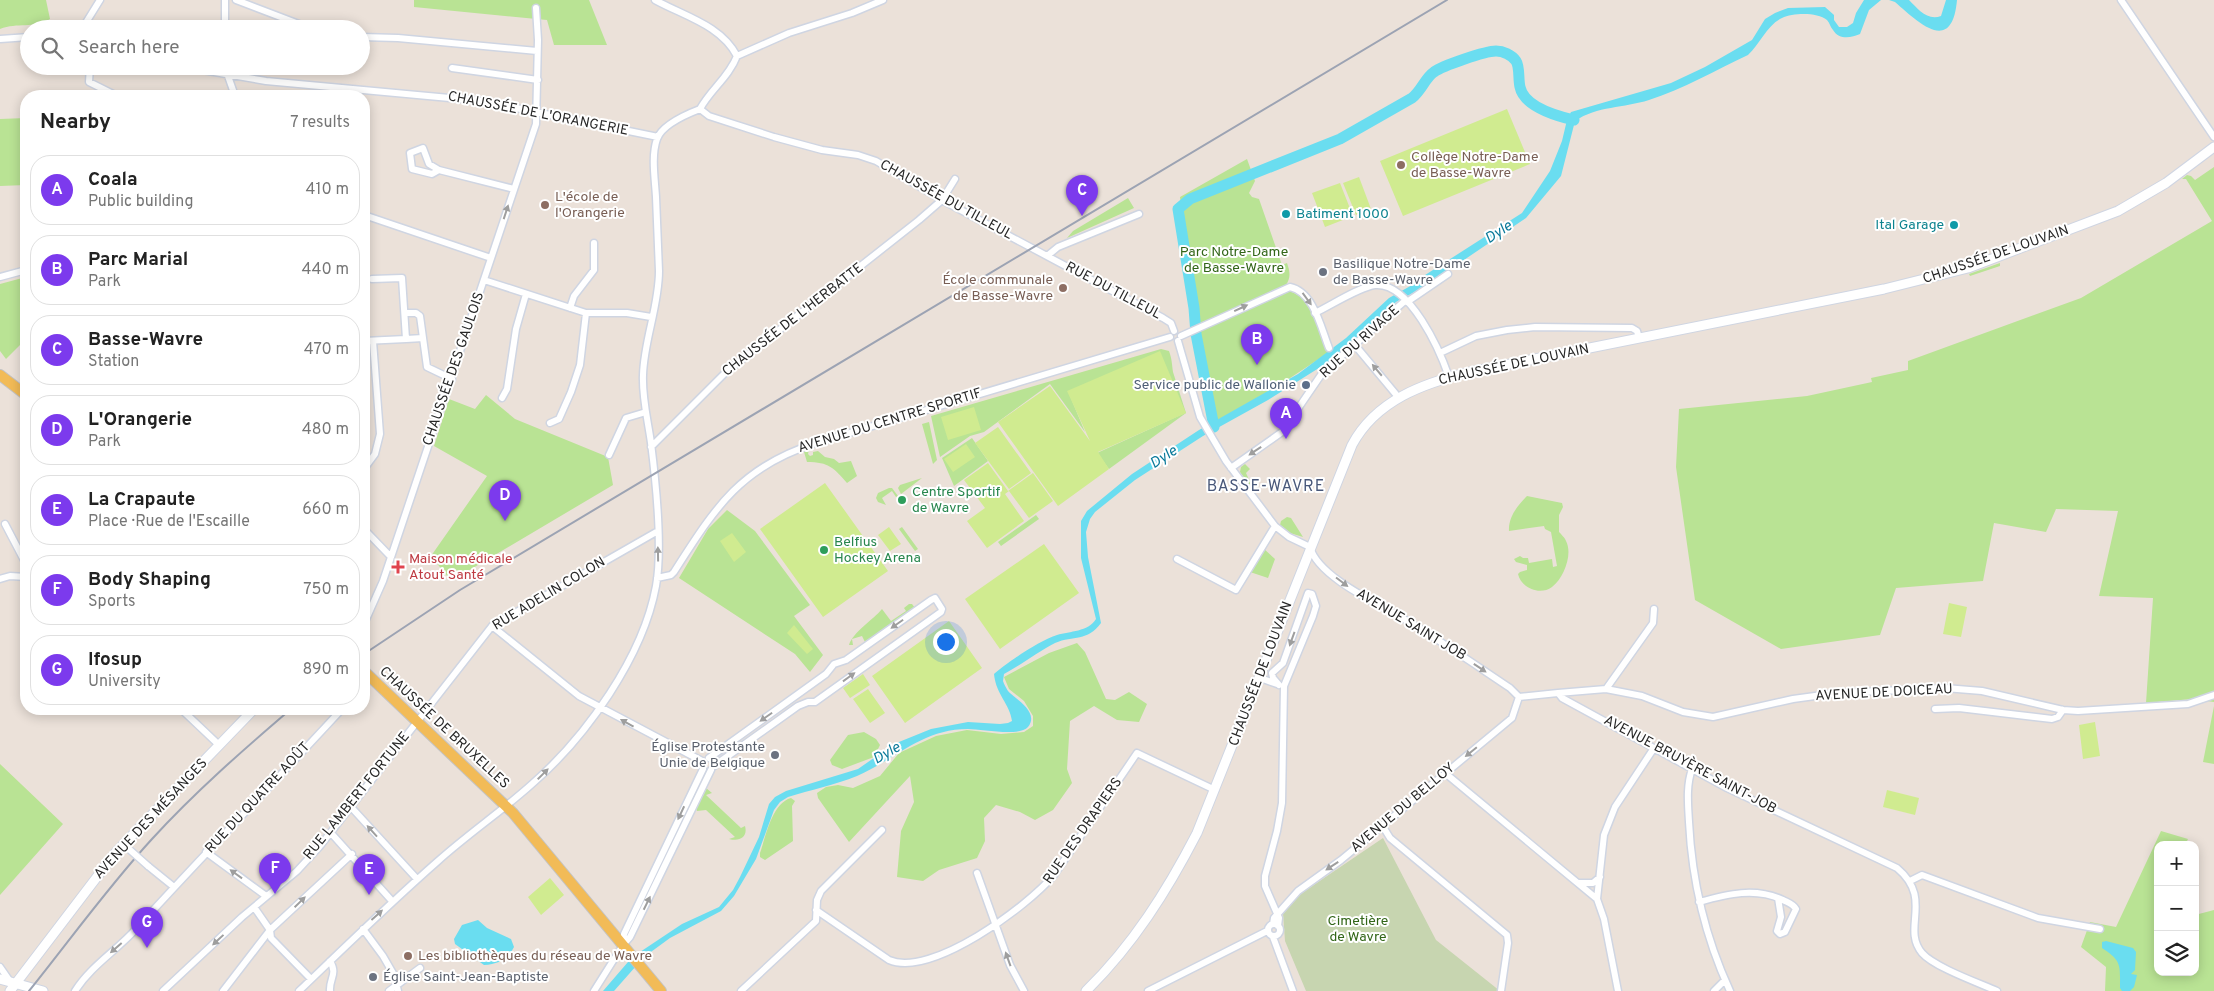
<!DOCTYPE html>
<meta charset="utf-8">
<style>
:root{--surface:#fff;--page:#f2f2f2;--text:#222;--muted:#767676;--line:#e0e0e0;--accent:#7c3aed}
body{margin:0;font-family:Overpass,sans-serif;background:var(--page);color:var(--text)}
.controls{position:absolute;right:15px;bottom:15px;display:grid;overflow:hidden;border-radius:10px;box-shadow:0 2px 12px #0003}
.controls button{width:45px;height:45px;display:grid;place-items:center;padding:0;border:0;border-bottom:1px solid var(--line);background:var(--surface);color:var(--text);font:25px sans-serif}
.you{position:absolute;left:945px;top:641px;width:18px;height:18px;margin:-12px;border:4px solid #fff;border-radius:50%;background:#1a73e8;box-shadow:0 0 0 8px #1a73e833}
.badge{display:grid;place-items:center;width:32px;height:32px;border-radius:50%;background:var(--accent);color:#fff;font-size:16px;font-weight:700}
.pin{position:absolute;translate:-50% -41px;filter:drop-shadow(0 1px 2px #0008)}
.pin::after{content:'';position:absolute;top:26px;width:18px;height:15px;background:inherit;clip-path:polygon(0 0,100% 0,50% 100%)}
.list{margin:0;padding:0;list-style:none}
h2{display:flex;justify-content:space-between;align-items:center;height:65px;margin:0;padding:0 20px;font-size:21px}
h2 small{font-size:16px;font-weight:400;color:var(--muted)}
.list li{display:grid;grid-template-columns:32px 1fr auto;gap:15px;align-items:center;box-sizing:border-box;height:70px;margin:0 10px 10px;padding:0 10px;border:1px solid var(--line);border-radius:20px}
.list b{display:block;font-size:19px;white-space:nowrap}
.list p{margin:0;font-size:16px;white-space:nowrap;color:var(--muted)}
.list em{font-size:16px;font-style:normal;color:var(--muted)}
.icon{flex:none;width:28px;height:28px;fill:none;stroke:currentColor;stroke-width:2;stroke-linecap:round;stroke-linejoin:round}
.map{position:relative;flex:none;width:2214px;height:991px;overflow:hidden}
.search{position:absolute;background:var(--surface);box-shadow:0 2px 12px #0003;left:20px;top:20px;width:350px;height:55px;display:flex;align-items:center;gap:12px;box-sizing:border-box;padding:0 18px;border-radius:28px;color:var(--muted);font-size:19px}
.panel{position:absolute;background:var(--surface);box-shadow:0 2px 12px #0003;left:20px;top:90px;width:350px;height:625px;border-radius:20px}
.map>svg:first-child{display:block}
.green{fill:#b9e394}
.cemetery{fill:#c7d5b0}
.pitch{fill:#d0eb90}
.water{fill:#6addf0}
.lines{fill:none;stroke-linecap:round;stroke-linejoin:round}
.river{stroke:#6addf0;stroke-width:11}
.street-casing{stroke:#cfd5e2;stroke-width:9}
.secondary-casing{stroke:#cfd5e2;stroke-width:11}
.primary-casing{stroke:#c3c3c3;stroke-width:12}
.street{stroke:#fff;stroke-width:6}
.secondary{stroke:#fff;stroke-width:9}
.primary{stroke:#f2bb57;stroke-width:10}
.rail{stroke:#9ca3b3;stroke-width:2}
.street-bridge-casing{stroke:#cfd5e2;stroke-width:9;stroke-linecap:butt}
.street-bridge{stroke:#fff;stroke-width:6}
.oneway{fill:#9e9e9e}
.education-dot{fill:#8d6e63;stroke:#fff;stroke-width:2}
.culture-dot{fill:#0f9aa8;stroke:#fff;stroke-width:2}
.worship-dot{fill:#6b7280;stroke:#fff;stroke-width:2}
.service-dot{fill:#5c6f8a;stroke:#fff;stroke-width:2}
.leisure-dot{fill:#2e9e5b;stroke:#fff;stroke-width:2}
.health-dot{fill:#e0444e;stroke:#fff;stroke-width:2}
.labels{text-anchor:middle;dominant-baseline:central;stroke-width:4;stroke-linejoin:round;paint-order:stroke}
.street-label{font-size:14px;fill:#282828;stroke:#fff}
.education-label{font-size:14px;fill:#785e54;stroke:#fff;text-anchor:start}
.culture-label{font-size:14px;fill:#0d838f;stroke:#fff;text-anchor:start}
.park-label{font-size:14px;fill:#326618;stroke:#fff}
.worship-label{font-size:14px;fill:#5b616d;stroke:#fff;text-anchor:start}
.service-label{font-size:14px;fill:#4e5e75;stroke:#fff;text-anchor:end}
.leisure-label{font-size:14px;fill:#27864d;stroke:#fff;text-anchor:start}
.health-label{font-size:14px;fill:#be3a42;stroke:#fff;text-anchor:start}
.water-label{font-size:15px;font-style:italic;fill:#0b7a9a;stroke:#fff}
.quarter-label{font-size:16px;letter-spacing:1px;fill:#485779;stroke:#fff}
</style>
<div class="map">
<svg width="2214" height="991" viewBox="0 0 2214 991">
<rect width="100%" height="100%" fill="#ebe1d9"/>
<path class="green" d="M0 0H46L50 19C33 29 18 22 0 29Z
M414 0H589L607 45H554L547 20 414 7Z
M26 118V185L0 186V119Z
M1247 159 1255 181 1249 193 1252 197 1259 199 1282 265 1287 263C1290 272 1291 277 1286 285L1197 327 1194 288 1185 238 1180 197Z
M2214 167V702L2193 699 2146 703 2153 598 2099 596 2118 511 2056 509 2046 532 1994 523 1983 581 1896 588 1880 635 1781 649 1695 600 1676 467 1679 409 1807 396 1872 382 1871 378 1908 370V361L2081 298 2212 221 2186 179H2182L2187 175 2191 176 2195 180Z
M1128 198 1134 208 1067 238 1073 231Z
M2000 263V266L1970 276 1969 274Z
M26 277V339L6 359 0 351V284Z
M1286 289 1306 299 1313 312 1328 353 1266 394 1214 422 1198 332Z
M1161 349 1169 351C1172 359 1172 365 1173 372L1186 413 1109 469 1097 453 1185 413 1068 391 1085 432 1050 384 984 432 970 436 940 457 931 416Z
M486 395 515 419 608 457 613 485 451 581 431 556 487 476 434 446 449 399 475 409Z
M929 422 937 460 933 464 922 424Z
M972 438 988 461 954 486 942 458Z
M809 450 808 454 810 456 813 455V452L818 451 825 457 834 459 839 463 851 461 857 476 847 483C834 468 829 462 807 462L804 452Z
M1245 464 1250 469 1246 473 1251 484H1249L1240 472 1241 467Z
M922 478 901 494 898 488 900 485Z
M889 488H892L898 496 896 497 892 491 882 498 886 505 878 502 876 498 878 493Z
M1527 496 1562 503 1563 507 1559 515V532C1561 534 1565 538 1566 541 1573 554 1564 578 1552 587 1540 596 1521 588 1518 574L1520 572 1527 570V565L1516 562 1514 559 1520 556 1523 558H1528L1529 563 1552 559 1553 567 1557 566 1551 532 1545 529 1544 526 1509 531C1508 517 1518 505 1527 496Z
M727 510 755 531 810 605 794 616 823 655 810 672 795 654 679 578 708 529Z
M1036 515 1039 519 1001 546 998 542Z
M1287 517 1291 518 1303 537 1290 533 1280 525 1281 521Z
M902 527 918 549 915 551 899 529Z
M1263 548 1275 559 1268 578 1250 572Z
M909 604H912L915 608 865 642 862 636 852 639 853 645H849C853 632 873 620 882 609L891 621 906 611 904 608Z
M1077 643 1085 652 1106 699 1115 700 1129 692 1147 704 1139 722 1117 720 1094 706 1070 721 1067 769 1072 783 1053 810 1035 820 1020 812 996 805 984 818 985 841 977 858 939 870 923 881 897 877 901 831 914 802 910 776 849 842 818 798 817 793 826 787 838 785 853 788 880 776 899 753 936 736 967 730 1001 734 1024 732 1033 726V716L1024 701 1009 689 1004 677 1049 653Z
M2214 706V764L2203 762Z
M864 732 876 739 880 745 874 757 842 769 832 765 830 760 848 735Z
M0 764 63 824 0 895Z
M706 788 712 793 706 795 741 828 745 826C748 837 740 842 729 839L735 837 706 810 697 811 696 807Z
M791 798 795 801 792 806 793 841 765 860 760 857V853C766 836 772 803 791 798Z
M2161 831 2188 839 2185 845H2158V972H2195V915L2214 910V991H2105L2106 967 2081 947 2090 922 2116 927Z"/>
<path class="cemetery" d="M1383 838 1436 940 1500 991H1306L1285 941 1283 913 1299 895Z"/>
<path class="pitch" d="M1507 109 1530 164 1403 216 1380 161Z
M1359 177 1371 209 1356 215 1343 183Z
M1340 183 1353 216 1325 227 1312 193Z
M1160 351 1186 413 1098 452 1109 469 1058 506 998 422 1050 386 1090 441 1067 391Z
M974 407 981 430 948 440 941 417Z
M998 427 1031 473 1009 489 975 443Z
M966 444 975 457 953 472 944 459Z
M988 463 1008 491 1033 473 1053 501 1029 518 1009 491 1005 494 1024 521 987 548 967 521 985 508 964 480Z
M825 483 888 571 823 617 760 529Z
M889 527 901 544 890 551 878 535Z
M732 533 746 552 734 562 720 541Z
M1044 544 1079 593 1000 649 965 599Z
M1949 603 1967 607 1961 637 1943 634Z
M949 621 982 668 905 723 872 676Z
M794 625 813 649 807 654 787 633Z
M863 674 870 685 850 698 843 688Z
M868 689 885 713 870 723 853 699Z
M2095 722 2100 756 2083 759 2079 725Z
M1887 790 1919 798 1915 815 1883 807Z
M550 878 564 895 541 915 528 897Z"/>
<path class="water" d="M1864 0H1881L1869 10 1860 34C1851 38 1839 40 1833 30 1830 27 1830 23 1827 20 1817 12 1793 13 1782 18 1767 25 1760 44 1748 55 1716 70 1683 89 1649 100 1624 108 1597 106 1575 121L1561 176 1526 218 1424 287 1396 302 1330 361 1268 400 1203 436 1135 480 1095 512 1090 519 1086 532 1088 557 1101 623C1087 642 1074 635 1055 643 1039 651 1021 665 1004 674L1003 681C1004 684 1006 688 1008 691 1015 699 1040 712 1028 727 1020 737 981 729 968 729 922 729 896 759 857 776 835 785 810 790 788 797L780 802 774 810 756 859 734 896 721 911 670 938 644 957 614 991H603L628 962 640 952 682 924 719 907 733 890 740 877 759 837 769 804 775 797 786 791 858 769 894 744 931 729 968 722 1000 724 1008 723 1012 721C1010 704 996 695 994 674 1008 662 1040 640 1057 635 1070 631 1088 632 1096 619L1081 558V521L1087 511 1132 474 1199 430 1298 374 1346 338 1389 298 1421 280 1422 277 1522 213 1550 171 1562 141 1567 120 1571 112 1671 83 1705 67 1752 40 1765 19 1775 13 1788 8 1825 7 1834 15V20L1839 27H1847L1853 23 1856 13Z
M1889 0H1909C1918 9 1927 21 1941 16L1946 0H1957C1952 56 1918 22 1895 2Z
M478 920 487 928 511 939 514 947C507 960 498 964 484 965L455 944 454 939 462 925Z
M2106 941 2133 948 2136 952 2135 970 2131 974 2137 975 2134 987 2130 991H2122L2120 988C2120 965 2122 961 2102 948V942Z"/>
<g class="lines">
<path class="river" d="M1214 427 1196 334 1194 308 1178 209 1190 199 1340 139 1412 98C1422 90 1425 78 1434 72 1442 66 1485 51 1496 51 1503 51 1512 55 1516 61 1520 67 1518 79 1520 87 1524 107 1557 116 1574 120"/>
<defs>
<path id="street" d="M225 0V29
M236 0 312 29
M2121 0 2214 137
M82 29 100 0
M361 37 398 38 537 51
M0 39 29 37
M737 56 789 33 852 13 883 0
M90 66 89 82 117 96
M179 66 266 81 482 101 658 137
M228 66V76L235 96
M452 68 538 80
M700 109 709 116 774 137 822 150 858 155 876 161 942 200 1163 318 1171 323 1174 331
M439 170 429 164 423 148 410 153 412 169 432 174 439 170 514 189
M364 215 491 258
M1047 256 1058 247 1139 214
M0 277 26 270
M372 279 402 278 406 339 423 338 420 316 416 313H405
M484 280 586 313H627L651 317
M1407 302 1448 274
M570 308 574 296 594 270V243
M1315 313C1330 306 1359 287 1375 285 1410 282 1440 351 1449 377
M1181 336 1290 287C1314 292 1321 328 1329 348
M423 338 427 367 452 379
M364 341 406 339
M1178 341 1200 417 1226 461 1275 526 1289 537 1310 547C1318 578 1383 606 1409 622 1444 643 1477 666 1510 688L1519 697
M1354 344 1399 398
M1440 353 1476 336 1507 330 1535 327 1632 328 1637 331 1639 338
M502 398 507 389 516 329 526 294
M550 423 559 419 571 392 580 365 586 313
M651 447 726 372 919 220 942 200 955 179
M609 455 626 418 646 412
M1231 468 1282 432 1323 372 1406 300
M364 469 375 454 380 434 373 341
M5 524 26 564
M364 529 391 557
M1177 559 1236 590 1275 526
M657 578 671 575 674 572C715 508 740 467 816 443L1170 337
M0 579 10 576 26 577
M364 624 383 581 536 124 538 40 536 8
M492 626 579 696 702 761
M1260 678 1277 684
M364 685 371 678
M1606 689 1653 623 1654 609
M1558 693 1606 689 1642 696 1683 712 1713 717 1793 699 1837 693 1945 688 1982 691 2063 710 2078 711 2188 704 2214 695
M1519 697 1558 693 1562 698 1727 788 1897 868C1934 899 1901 928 1922 953 1934 967 1979 983 1997 991
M181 709 219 745
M1935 709 1959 708 2052 719 2058 717 2063 710
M709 758 826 674 834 664 846 660 931 600 935 598 942 609 941 612 815 702H808L798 706 714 766
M1692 769C1686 786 1688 804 1689 822 1692 881 1705 937 1730 991
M1445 773 1597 899
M351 807 417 879
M1382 825 1390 838 1507 935 1508 943 1501 991
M331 833 392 901
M206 852 266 896
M148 866 174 887
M977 873 1010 965 1024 991
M1910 881 1922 875 2038 918 2100 929
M1578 883H1593L1600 877
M1699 902C1728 894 1755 887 1783 900 1789 903 1793 904 1796 909L1785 932 1780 934 1777 931 1781 917 1778 898
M254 907 270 930 271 938 311 979
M816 910 889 960C931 978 1027 907 1054 875L1137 753 1215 790
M1268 930a6 6 0 1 1 12 0a6 6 0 1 1-12 0Z
M1273 924 1274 918 1298 891 1341 860 1512 718 1519 697
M1278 926 1279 918 1265 886V876L1277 831 1282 803 1284 686 1313 616 1316 606 1312 594 1308 593 1283 663 1272 673 1273 678 1279 685
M363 929 383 956 394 975 398 991
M1273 937 1293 991
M623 945 624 934 703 769
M330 961C338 975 329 978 330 991
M0 967 9 980
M75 991C91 966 116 951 136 929 204 854 274 783 342 709
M163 991 242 917 297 871 320 846 492 626 658 531
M223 991 270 930 352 854
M299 991C345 947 390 903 438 861 468 834 502 811 532 784 586 737 643 657 656 586 663 547 656 483 651 443 648 421 642 398 643 375 644 340 659 306 659 271 658 246 657 221 656 197 655 179 651 156 657 139 662 125 687 114 700 109 710 90 729 77 737 56 721 25 684 16 655 0
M389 991 420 968
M594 991 623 945 630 937 711 770
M741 991 816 921 817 900 821 891 882 830
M1148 991 1267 931
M1618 991 1604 919 1597 899 1604 835 1615 807 1654 748
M1714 991 1725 980"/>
<path id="secondary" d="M0 979 43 991
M10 991 116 852 254 709
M1086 991C1133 945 1167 891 1197 833L1352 445C1376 400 1424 383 1470 372L1884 289 1968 268 2118 211 2166 183 2214 147"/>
<path id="primary" d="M0 375 26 395
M364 671 513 813 661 991"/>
</defs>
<use href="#street" class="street-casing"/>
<use href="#secondary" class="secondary-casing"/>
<use href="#primary" class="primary-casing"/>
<use href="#street" class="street"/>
<use href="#secondary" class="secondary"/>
<use href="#primary" class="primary"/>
<path class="rail" d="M364 654 460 590 1447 0
M29 991C70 940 108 887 152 839 195 792 243 750 291 709"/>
<defs>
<path id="street-bridge" d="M130 850 148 866"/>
</defs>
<use href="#street-bridge" class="street-bridge-casing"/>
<use href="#street-bridge" class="street-bridge"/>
</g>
<defs><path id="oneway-solid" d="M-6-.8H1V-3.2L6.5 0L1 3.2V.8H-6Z" transform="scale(1.25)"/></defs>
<g class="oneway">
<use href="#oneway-solid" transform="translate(506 212) rotate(-72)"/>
<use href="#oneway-solid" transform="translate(1307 299) rotate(54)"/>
<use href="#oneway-solid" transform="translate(1241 308) rotate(-25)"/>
<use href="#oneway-solid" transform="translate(1377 370) rotate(-130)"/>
<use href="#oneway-solid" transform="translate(1255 451) rotate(146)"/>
<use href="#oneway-solid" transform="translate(658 554) rotate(-91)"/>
<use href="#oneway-solid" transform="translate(1342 582) rotate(37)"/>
<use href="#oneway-solid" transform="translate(897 624) rotate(145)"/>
<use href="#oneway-solid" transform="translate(1292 639) rotate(110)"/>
<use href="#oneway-solid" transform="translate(1480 668) rotate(34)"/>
<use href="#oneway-solid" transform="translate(849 677) rotate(-36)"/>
<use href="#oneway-solid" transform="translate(766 717) rotate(145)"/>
<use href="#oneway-solid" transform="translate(627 723) rotate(-151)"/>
<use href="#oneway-solid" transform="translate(1471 752) rotate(141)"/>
<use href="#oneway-solid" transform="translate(543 774) rotate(-45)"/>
<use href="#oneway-solid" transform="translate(681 813) rotate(115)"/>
<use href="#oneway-solid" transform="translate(372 831) rotate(-132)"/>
<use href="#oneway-solid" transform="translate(1332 866) rotate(147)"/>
<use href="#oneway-solid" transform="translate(236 874) rotate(-144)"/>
<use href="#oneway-solid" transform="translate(300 902) rotate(-44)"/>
<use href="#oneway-solid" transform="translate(647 903) rotate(-64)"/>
<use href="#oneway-solid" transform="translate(377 915) rotate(-42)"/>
<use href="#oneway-solid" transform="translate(218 940) rotate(137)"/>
<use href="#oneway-solid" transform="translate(116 948) rotate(139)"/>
<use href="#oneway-solid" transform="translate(1008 959) rotate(-110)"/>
</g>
<g class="education-dot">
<circle cx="1401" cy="165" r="5"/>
<circle cx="545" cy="205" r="5"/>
<circle cx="1063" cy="288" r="5"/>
<circle cx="408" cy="956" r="5"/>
</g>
<g class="culture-dot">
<circle cx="1286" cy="214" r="5"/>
<circle cx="1954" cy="225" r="5"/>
</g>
<g class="worship-dot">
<circle cx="1323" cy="272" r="5"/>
<circle cx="775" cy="755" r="5"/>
<circle cx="373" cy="977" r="5"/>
</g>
<circle class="service-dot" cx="1306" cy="385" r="5"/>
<g class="leisure-dot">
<circle cx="902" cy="500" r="5"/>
<circle cx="824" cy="550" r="5"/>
</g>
<path class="health-dot" d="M395.5 559.5h5v5h5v5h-5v5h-5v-5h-5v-5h5z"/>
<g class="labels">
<g class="street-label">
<text transform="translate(538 114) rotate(11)">CHAUSSÉE DE L'ORANGERIE</text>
<text transform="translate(946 200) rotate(29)">CHAUSSÉE DU TILLEUL</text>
<text transform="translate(1996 255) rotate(-19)">CHAUSSÉE DE LOUVAIN</text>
<text transform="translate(1113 291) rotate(28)">RUE DU TILLEUL</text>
<text transform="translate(793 320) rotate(-38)">CHAUSSÉE DE L'HERBATTE</text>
<text transform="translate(1360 342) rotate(-42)">RUE DU RIVAGE</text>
<text transform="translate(1514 365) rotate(-12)">CHAUSSÉE DE LOUVAIN</text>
<text transform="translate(454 369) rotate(-71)">CHAUSSÉE DES GAULOIS</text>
<text transform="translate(890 421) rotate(-17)">AVENUE DU CENTRE SPORTIF</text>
<text transform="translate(549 594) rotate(-31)">RUE ADELIN COLON</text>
<text transform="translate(1411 625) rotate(31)">AVENUE SAINT JOB</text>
<text transform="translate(1261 674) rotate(-69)">CHAUSSÉE DE LOUVAIN</text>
<text transform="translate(1884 693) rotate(-3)">AVENUE DE DOICEAU</text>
<text transform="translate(444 728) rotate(43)">CHAUSSÉE DE BRUXELLES</text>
<text transform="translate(1690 765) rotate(28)">AVENUE BRUYÈRE SAINT-JOB</text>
<text transform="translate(357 796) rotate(-51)">RUE LAMBERT FORTUNE</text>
<text transform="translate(258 798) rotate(-47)">RUE DU QUATRE AOÛT</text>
<text transform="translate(1403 808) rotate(-40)">AVENUE DU BELLOY</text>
<text transform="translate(151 819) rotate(-47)">AVENUE DES MÉSANGES</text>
<text transform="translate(1083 831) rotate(-55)">RUE DES DRAPIERS</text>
</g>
<g class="education-label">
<text x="1411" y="157">Collège Notre-Dame<tspan x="1411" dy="16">de Basse-Wavre</tspan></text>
<text x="555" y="197">L'école de<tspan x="555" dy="16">l'Orangerie</tspan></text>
<text x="1053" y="280" text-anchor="end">École communale<tspan x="1053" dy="16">de Basse-Wavre</tspan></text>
<text x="418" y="956">Les bibliothèques du réseau de Wavre</text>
</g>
<g class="culture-label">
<text x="1296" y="214">Batiment 1000</text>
<text x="1944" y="225" text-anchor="end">Ital Garage</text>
</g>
<g class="park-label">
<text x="1234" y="252">Parc Notre-Dame<tspan x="1234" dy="16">de Basse-Wavre</tspan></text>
<text x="1358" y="921">Cimetière<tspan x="1358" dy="16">de Wavre</tspan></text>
</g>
<g class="worship-label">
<text x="1333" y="264">Basilique Notre-Dame<tspan x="1333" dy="16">de Basse-Wavre</tspan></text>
<text x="765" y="747" text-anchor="end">Église Protestante<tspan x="765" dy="16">Unie de Belgique</tspan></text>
<text x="383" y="977">Église Saint-Jean-Baptiste</text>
</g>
<g class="service-label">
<text x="1296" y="385">Service public de Wallonie</text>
</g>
<g class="leisure-label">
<text x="912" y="492">Centre Sportif<tspan x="912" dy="16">de Wavre</tspan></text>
<text x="834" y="542">Belfius<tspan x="834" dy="16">Hockey Arena</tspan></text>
</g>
<g class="health-label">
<text x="409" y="559">Maison médicale<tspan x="409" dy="16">Atout Santé</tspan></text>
</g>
<g class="water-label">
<text transform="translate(1499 233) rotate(-33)">Dyle</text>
<text transform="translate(1164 458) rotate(-33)">Dyle</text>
<text transform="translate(887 754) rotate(-30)">Dyle</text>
</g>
<g class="quarter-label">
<text x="1266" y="487">BASSE-WAVRE</text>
</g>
</g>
</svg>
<div class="controls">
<button>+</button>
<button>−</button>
<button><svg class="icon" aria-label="layers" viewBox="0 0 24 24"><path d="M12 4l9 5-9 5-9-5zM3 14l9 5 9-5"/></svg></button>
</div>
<div class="you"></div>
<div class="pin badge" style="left:1286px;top:439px">A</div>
<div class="pin badge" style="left:1257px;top:365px">B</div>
<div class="pin badge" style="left:1082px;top:216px">C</div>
<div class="pin badge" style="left:505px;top:521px">D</div>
<div class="pin badge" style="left:369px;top:895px">E</div>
<div class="pin badge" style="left:275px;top:894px">F</div>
<div class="pin badge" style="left:147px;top:948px">G</div>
<div class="search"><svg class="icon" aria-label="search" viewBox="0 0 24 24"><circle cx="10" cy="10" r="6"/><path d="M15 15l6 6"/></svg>Search here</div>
<section class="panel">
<h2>Nearby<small>7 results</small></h2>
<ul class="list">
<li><span class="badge">A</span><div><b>Coala</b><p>Public building</p></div><em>410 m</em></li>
<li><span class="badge">B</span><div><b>Parc Marial</b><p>Park</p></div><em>440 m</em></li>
<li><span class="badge">C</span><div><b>Basse-Wavre</b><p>Station</p></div><em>470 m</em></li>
<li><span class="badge">D</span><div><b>L'Orangerie</b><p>Park</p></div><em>480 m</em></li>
<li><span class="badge">E</span><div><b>La Crapaute</b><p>Place · Rue de l'Escaille</p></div><em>660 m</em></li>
<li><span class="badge">F</span><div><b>Body Shaping</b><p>Sports</p></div><em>750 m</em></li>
<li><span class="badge">G</span><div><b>Ifosup</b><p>University</p></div><em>890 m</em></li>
</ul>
</section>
</div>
